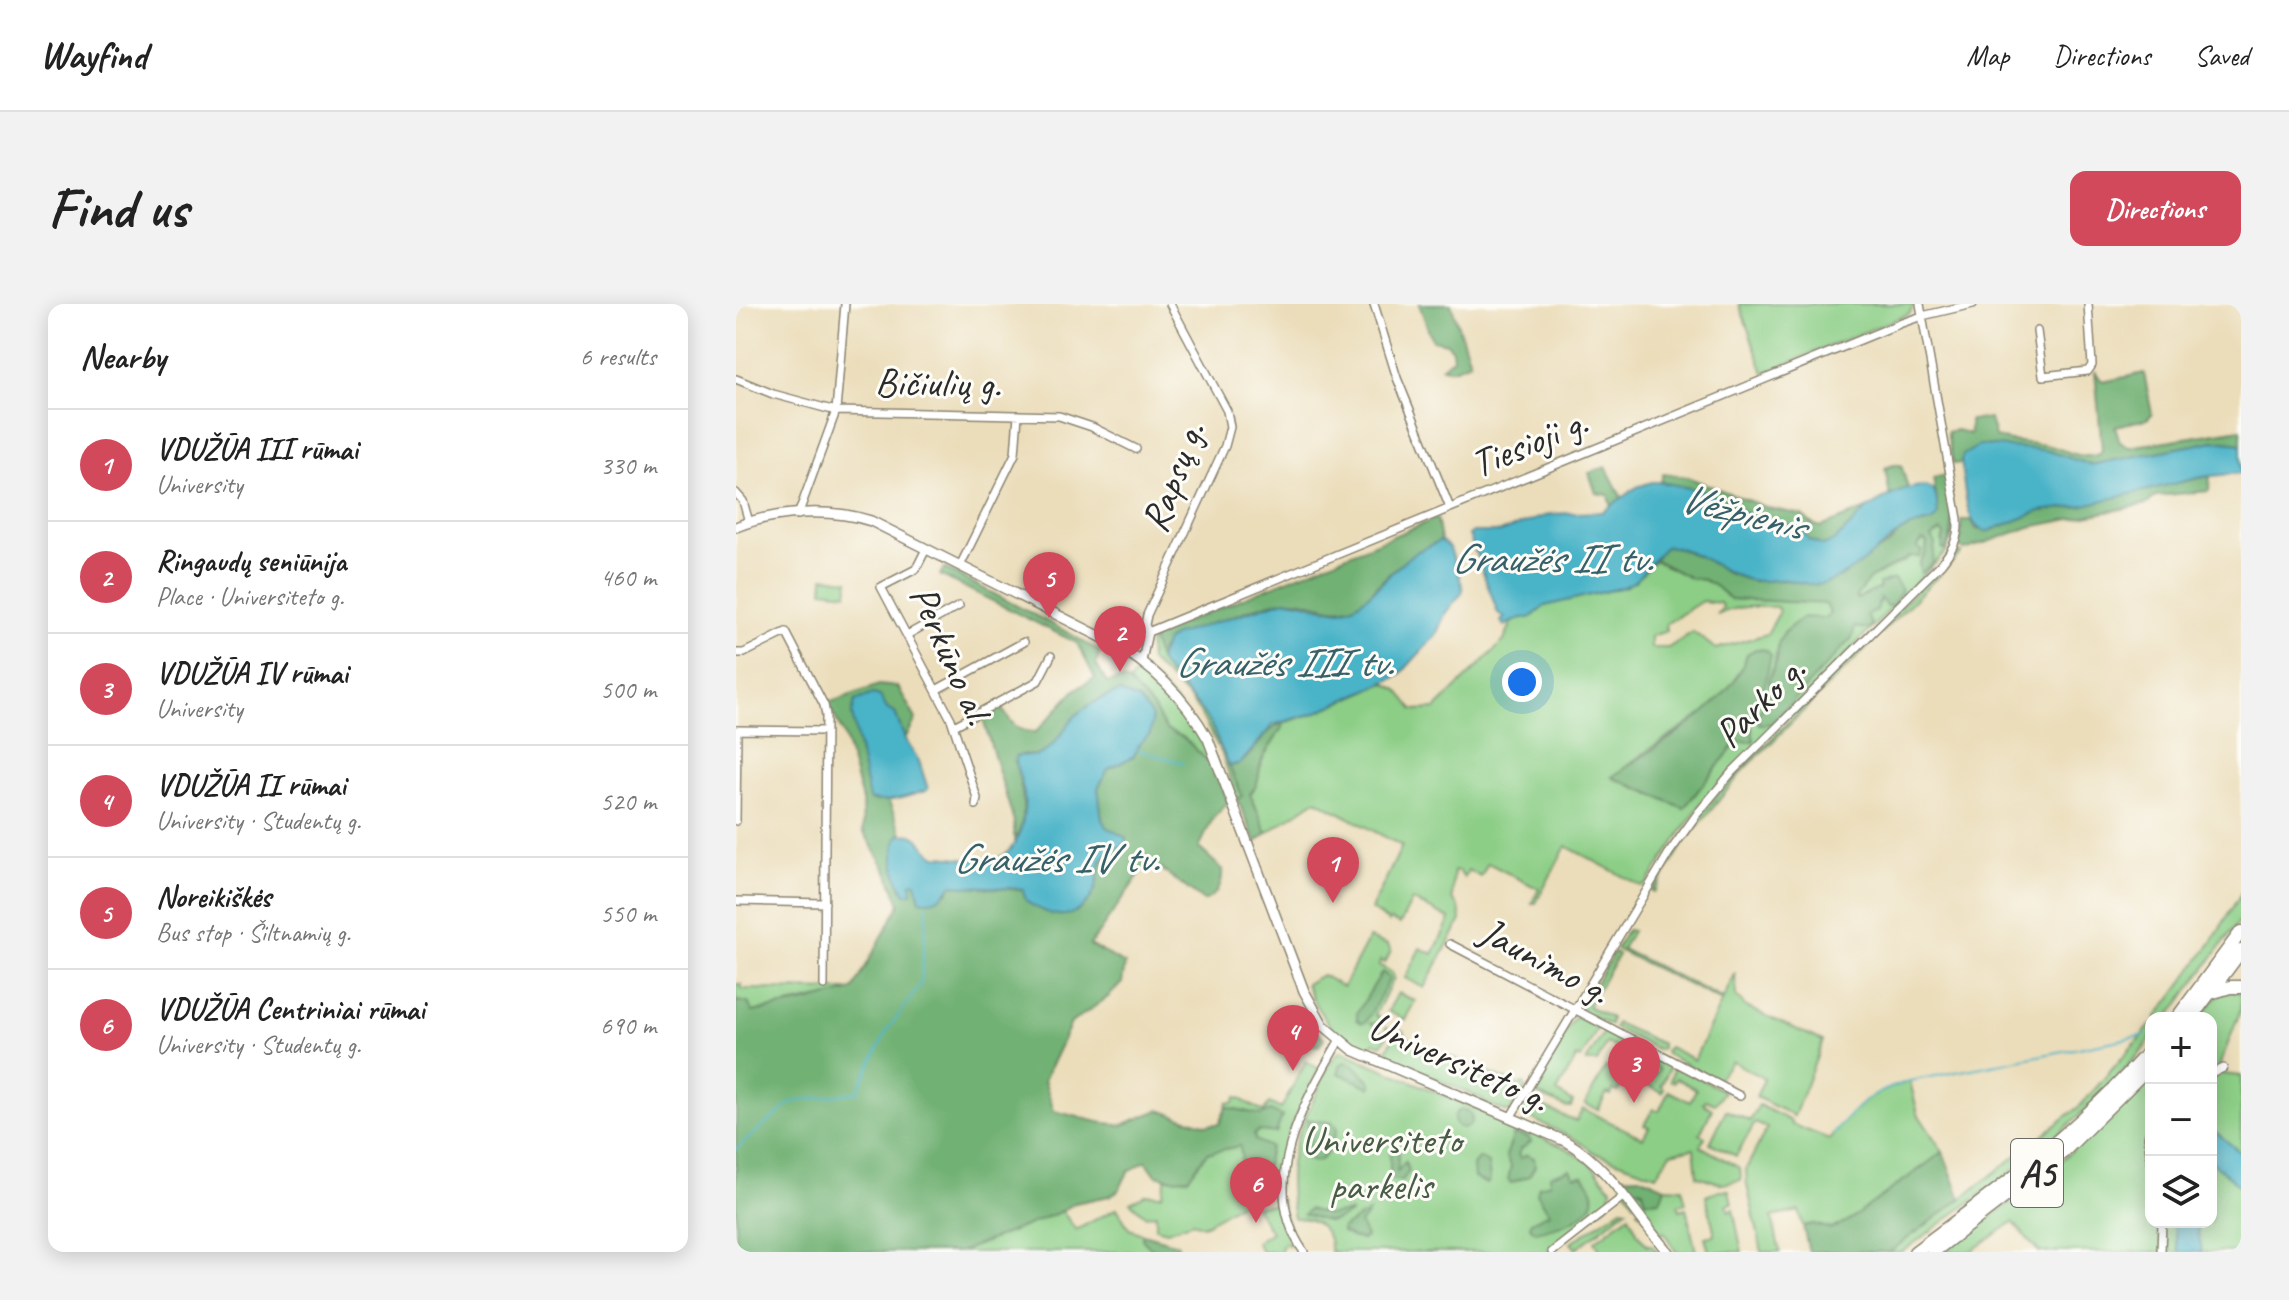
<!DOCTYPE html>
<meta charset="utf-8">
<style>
:root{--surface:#fff;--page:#f2f2f2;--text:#222;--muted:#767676;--line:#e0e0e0;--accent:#d1495b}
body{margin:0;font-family:Caveat,sans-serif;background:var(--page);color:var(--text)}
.controls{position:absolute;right:24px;bottom:24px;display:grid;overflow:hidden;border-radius:16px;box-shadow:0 4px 20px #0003}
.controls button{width:72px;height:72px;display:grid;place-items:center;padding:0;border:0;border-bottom:2px solid var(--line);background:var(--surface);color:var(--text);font:40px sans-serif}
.you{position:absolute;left:786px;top:378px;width:28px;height:28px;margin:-20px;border:6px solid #fff;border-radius:50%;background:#1a73e8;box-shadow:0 0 0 12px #1a73e833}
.badge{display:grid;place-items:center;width:52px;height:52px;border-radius:50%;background:var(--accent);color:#fff;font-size:26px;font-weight:700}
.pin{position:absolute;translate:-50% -66px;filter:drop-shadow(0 2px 4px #0008)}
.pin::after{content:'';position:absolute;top:42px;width:28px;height:24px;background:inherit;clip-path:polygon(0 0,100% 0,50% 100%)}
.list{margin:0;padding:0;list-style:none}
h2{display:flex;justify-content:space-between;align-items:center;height:104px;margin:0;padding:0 32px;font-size:34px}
h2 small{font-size:26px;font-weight:400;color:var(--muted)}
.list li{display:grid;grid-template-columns:52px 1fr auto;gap:24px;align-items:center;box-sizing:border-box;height:112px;padding:0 32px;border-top:2px solid var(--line)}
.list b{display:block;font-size:30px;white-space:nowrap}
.list p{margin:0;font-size:26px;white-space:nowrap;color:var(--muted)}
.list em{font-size:26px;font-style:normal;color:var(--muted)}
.icon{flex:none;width:44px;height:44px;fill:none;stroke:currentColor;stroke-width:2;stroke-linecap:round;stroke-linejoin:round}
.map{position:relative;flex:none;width:1505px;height:948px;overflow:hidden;border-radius:16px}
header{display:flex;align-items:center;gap:48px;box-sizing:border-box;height:112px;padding:0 40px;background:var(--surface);border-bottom:2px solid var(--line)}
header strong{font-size:38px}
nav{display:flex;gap:44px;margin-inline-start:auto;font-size:28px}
.intro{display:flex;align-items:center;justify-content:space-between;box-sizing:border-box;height:192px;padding:0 48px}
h1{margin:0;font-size:56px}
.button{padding:20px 36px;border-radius:16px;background:var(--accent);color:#fff;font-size:28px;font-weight:700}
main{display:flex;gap:48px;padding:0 48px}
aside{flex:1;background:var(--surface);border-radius:16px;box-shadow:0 4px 20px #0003}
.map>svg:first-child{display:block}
.green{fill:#8cce86;stroke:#5c7c58;stroke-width:2;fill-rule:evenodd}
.forest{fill:#71b173;stroke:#4e6e4f;stroke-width:2}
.water{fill:#4ab3c8;stroke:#3a6f7a;stroke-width:2}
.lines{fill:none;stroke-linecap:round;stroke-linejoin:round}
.stream{stroke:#4ab3c8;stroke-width:2}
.street-casing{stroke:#8b8472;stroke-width:10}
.secondary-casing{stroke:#8b8472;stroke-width:12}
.highway-casing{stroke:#8b8472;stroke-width:15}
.street{stroke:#fff;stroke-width:7}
.secondary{stroke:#fff;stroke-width:9}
.highway{stroke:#fff;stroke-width:12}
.labels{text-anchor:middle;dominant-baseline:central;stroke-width:6;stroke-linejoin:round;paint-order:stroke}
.shield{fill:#fdfcf7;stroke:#6a6a68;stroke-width:2}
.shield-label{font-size:38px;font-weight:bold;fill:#2b2b2b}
.street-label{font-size:40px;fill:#2b2b2b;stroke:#fdfcf7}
.park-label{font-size:40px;fill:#485c46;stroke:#fdfcf7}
.water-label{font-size:42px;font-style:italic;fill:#37616a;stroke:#fdfcf7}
</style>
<header>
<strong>Wayfind</strong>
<nav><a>Map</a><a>Directions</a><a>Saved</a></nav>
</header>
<div class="intro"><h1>Find us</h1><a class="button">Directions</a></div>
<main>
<aside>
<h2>Nearby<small>6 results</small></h2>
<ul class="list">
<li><span class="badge">1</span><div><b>VDUŽŪA III rūmai</b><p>University</p></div><em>330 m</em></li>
<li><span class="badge">2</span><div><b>Ringaudų seniūnija</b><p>Place · Universiteto g.</p></div><em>460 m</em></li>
<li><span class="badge">3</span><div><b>VDUŽŪA IV rūmai</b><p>University</p></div><em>500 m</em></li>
<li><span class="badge">4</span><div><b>VDUŽŪA II rūmai</b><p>University · Studentų g.</p></div><em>520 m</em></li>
<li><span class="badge">5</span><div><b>Noreikiškės</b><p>Bus stop · Šiltnamių g.</p></div><em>550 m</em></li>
<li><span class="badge">6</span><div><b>VDUŽŪA Centriniai rūmai</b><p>University · Studentų g.</p></div><em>690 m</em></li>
</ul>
</aside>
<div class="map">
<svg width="1505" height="948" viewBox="0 0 1505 948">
<rect width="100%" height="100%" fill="#fdfcf7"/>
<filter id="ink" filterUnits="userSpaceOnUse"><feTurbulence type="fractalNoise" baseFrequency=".0125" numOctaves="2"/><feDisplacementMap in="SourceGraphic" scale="16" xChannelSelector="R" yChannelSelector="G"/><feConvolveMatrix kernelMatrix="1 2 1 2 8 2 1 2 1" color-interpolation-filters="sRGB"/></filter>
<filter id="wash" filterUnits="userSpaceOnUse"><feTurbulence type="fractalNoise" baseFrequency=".006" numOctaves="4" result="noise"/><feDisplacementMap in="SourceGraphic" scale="32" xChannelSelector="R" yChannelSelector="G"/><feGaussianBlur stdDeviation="1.8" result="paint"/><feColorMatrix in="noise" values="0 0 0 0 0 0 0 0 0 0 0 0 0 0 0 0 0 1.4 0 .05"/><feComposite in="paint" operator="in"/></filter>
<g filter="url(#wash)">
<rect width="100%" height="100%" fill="#ebddba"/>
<path class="green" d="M1003 0H1178L1173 10 1028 69Z
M1216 200 1218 228 1210 248 966 498 910 581 905 582 830 542 800 599H796L803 585 752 559 745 573 732 566 728 574 723 567H718L716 595 723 604 725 616 688 684 669 674 684 644 697 650 714 615 676 596 664 620 654 616 653 618 635 606 666 542 580 496 531 529 514 490C525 477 520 474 525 460 529 446 542 434 548 419L579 409 649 379 662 386 678 406 699 405 768 337 775 320 782 315 797 312 808 302 819 299 888 283 899 277 919 256 954 274 968 276 979 282 994 295 1090 299 1094 309 1090 315 1040 350 1034 391 1024 405 1119 323 1132 325 1131 311 1144 293 1150 301 1143 281 1144 284 1121 296 1120 292 1134 274 1169 257 1187 236 1191 238 1190 248 1183 260 1185 268 1197 259 1195 233 1205 227 1208 230 1206 238 1210 245 1215 236ZM966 297 984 299 987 303 981 311C1001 301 1019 302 1041 303L1043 309 1031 330 980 345 957 328 932 344H915V332L931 327 930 320ZM1020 345 1030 346C1034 371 1025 391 1014 413L1018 437 1001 438 948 504 877 474C919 432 993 412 1011 350Z
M1219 247 1225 249 1005 469 948 539 918 588 915 587 957 520 988 483Z
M88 273 113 276 111 289 87 286Z
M420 330 417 339 426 362 462 402 474 419 507 493 501 495 486 450 464 409 453 394 414 357 413 340Z
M404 363C442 394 461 422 481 466L447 433 430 426 418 405 393 378Z
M1505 589V615L1502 619 1432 714H1420L1476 638Z
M891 626 896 627 886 645 987 695 999 669 1000 692 1010 703 1087 737 1058 812 1020 793 1028 775 996 757 981 776 930 750 929 747 933 743 958 756 986 697 880 645Z
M633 634 652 641 655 647 649 659 645 656 643 661 655 668 658 674 639 711 644 714 642 719H635L649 732 650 723 655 725 646 741 638 738 636 742C605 748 579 704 570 680L586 671 607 683Z
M878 649 882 651 852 702 875 714 874 721 846 707V702Z
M0 680H5L6 685 110 686 105 690 16 708 12 699 0 697Z
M1490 687 1505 688V705L1483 763 1487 770 1505 772V948H1303L1277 918 1234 948H1207L1294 884 1375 812 1415 771V918H1475V714H1464L1481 692Z
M662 689 679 697 669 716 652 707Z
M842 713 862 724 845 755 841 753 821 788 837 798 835 803H830L796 788 795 785 838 714Z
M880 719 926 740V745L923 746 878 724Z
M1415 721V735L1404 749 1362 794 1305 846 1166 948H1153L1225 895 1345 801Z
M667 726 672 734 781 781 788 780 789 784 774 808H771L747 798V795L656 756 655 758 648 752 660 728Z
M868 728 910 747 911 752 905 756 871 739 861 758H850Z
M605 747 830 844 854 859 876 885 872 900 810 948H594C596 926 579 913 558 914 547 858 559 834 583 784 588 772 594 754 605 747Z
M919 751 935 761 925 782 928 785 926 789 902 776 907 767 918 772 923 766 912 758Z
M570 757 583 765 553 826 541 887 515 896 513 894 467 922 457 918 431 927 420 924V910L410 912 394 898 411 890 426 891 430 873 452 874 471 849 498 842 524 840 519 836 518 830 522 827 525 811 490 803 491 799 498 798 500 793 528 808 533 799 545 805Z
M870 763 889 773 882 788 877 786 875 791 871 789 862 806 849 800Z
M942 763 988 787 979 800 970 796 967 799 976 805 964 830 969 833 964 842 1004 864 1005 876 987 880 961 872 958 844 935 849 920 871 859 849 839 835 782 808 788 795 840 817 847 805 907 834 913 823 908 821 917 805 923 807 933 787 954 798 960 785 940 774 938 778 934 777 938 764Z
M1174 777 1182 810 1207 848 1112 917 1095 925 1078 920 1067 922 1063 907 1036 913 1044 948H1026L1011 881 1010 865 1031 824 1019 819 1000 852 974 839 990 806 1014 817 1023 801 1055 817V820L1093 835C1124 799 1128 792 1174 777Z
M888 882 907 886 909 897 924 896 929 883 946 884 950 899 942 901 944 906 950 904 960 948H940L928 928 924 931 902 906 905 903 898 899Z
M983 886H993L996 899 991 901 993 907 997 905 1006 948H973L969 933 979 931 970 892Z
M540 894 545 895 557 938 553 941 548 939 544 948H526L520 938 535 928 519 902 540 900Z
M381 904 393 925 407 930 406 935 422 948H224L326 907 340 926Z
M886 904 891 905 840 945 835 939Z
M893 911 902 930 912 942 915 941 922 948H865L859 937Z"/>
<path class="forest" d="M683 0H715L734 58C724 62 715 68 705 63L717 54 716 46 711 39 696 36Z
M1359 67 1365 76 1371 77 1408 69 1416 110 1411 115 1379 122 1384 138 1393 143 1505 125V140L1478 137 1355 161 1312 147 1244 141 1225 156 1226 159 1217 160 1211 128 1221 126 1234 130V116L1254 115 1259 133C1277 140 1292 138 1309 141 1328 144 1344 157 1364 150L1366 145Z
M1157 161H1165L1172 184 1154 193 1149 164Z
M870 163 886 194 875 203 872 191 860 189 853 169Z
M927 170 951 173 1032 204 1066 211 1076 220 1085 223 1133 204 1096 239 1087 242 1073 236 1064 222 1031 221 971 188 925 178Z
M1211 171C1215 196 1222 222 1209 246L1206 244 1208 230 1205 227 1195 233 1199 239 1197 259 1185 269 1183 260 1190 248 1191 238 1187 236 1181 242 1186 247 1183 253 1175 252 1134 274 1120 292 1121 295 1144 284 1143 280 1158 275 1166 286 1156 302H1150L1144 294 1141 307 1131 311 1136 323 1132 325 1119 323 1116 334 1035 420H1023L1022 411 1034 391 1033 375 1041 356 1042 340 1048 328 1067 313 1091 314 1094 309 1090 300 994 295 979 282 968 276 954 274 919 256 926 244 936 242 968 254 991 269 1016 277 1048 276 1069 279 1105 273 1130 252 1152 241 1163 229 1178 221 1188 220 1201 196 1197 174Z
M1474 172 1473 187 1420 192 1411 200 1294 223 1229 246 1222 242 1225 234V216H1235L1240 225 1253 227 1304 207 1344 202 1403 186Z
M701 214 705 236C686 246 669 255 653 270 642 280 631 296 617 302 593 311 574 293 551 296 512 301 460 329 425 346L423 356 417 339 420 330Z
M208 264 333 329 364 348 360 360 371 379 385 375 393 378 418 405 430 426 447 433 481 466 492 499 477 514 463 544 486 565C487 581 482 590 468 597L425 565 408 564 354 641 389 660 386 679 372 693 335 719 308 776 318 807 362 818 386 821 423 806 471 821 483 820 490 803 525 811 534 807 546 812 540 829 522 827 518 830 519 836 534 843 529 867 507 869 504 842 471 849 452 874 437 875 420 871 410 857 392 868 383 886 373 892 339 899 326 907 224 948H0V697L12 699 17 708 66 699 117 686 164 600 151 567 127 527 126 496 108 431 92 399 143 381 162 383 180 415 169 435 159 409 116 410C127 439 126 468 137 497L152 496 166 530 162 532C154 547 159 572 167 586L175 579 181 578 183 593 212 588 215 581 288 586 364 568C365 547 378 550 390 539V534L372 524 366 516 362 484 372 465 398 452 404 439 414 429 384 388C366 393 354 399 340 412 324 427 313 459 287 450L279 457C286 485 294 512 278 538V518L246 412 264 402C275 418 279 428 300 428L340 385 359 374 341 339 204 271Z
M1020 345 1030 346 1035 351 1027 390 1014 413 1018 437 1001 438 948 504 876 473C918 443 997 402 1011 350Z
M548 419C542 434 529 446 525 459 521 474 525 477 514 490L531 529 520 538 501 495 506 492 493 462C517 461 524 425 548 419Z
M646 668 654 674 630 718 626 719 621 716V709Z
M553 705 586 732 588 734 583 742 575 741 542 723Z
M609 758 617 760 635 778V784L602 769 605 760Z
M718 815a9 9 0 1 1 18 0a9 9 0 1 1-18 0Z
M571 815 597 819 601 825C595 842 588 869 565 852L573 838Z
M778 830 792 833 795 838 784 846 782 851 784 854 791 851 798 854 799 862 793 872 775 879 772 876 775 862 770 852Z
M654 846 663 847 661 868 669 858 673 867 666 877 654 875Z
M1207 848 1225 895 1153 948H1073L1067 922 1078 920 1095 925 1112 917Z
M743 854 752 859 754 876 751 880 738 874 737 861Z
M834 865 838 872 847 871C850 875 856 883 857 888 862 914 817 924 800 928L794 923 795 918 813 909 801 889 803 882 814 879V871Z
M904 872 929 883 924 896 909 897 907 886 888 882 883 873Z
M573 905 591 911 616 908C593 922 593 918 568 910Z
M634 907 624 920 630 933 627 935 617 934 606 928V924Z
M407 930 441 940 445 948C429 948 415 948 406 935Z"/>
<path class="water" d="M1478 137 1505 140V169L1466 173 1344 202 1304 207 1253 227C1228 230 1228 174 1225 156L1227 151 1244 141 1299 145 1312 147 1355 161Z
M916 178H925L971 188 1031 221 1064 222 1073 236 1087 242C1105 236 1116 218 1130 206 1141 197 1187 172 1198 187 1202 194 1201 204 1202 211L1197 217C1185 221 1173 221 1163 229 1145 243 1109 275 1087 280 1075 282 1063 278 1051 276 1039 275 1027 279 1014 276 985 270 961 244 930 242L899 277 888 283 809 302 794 314H786L768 322 765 317 769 314 762 309 733 231 737 228H764L814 210 866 208 901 183Z
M705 236 714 244 727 284 726 289 710 308 700 331 663 372 579 409 537 421 505 459 493 462 474 419 462 402 426 362 423 356 430 337 439 331 549 296C568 296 586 307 604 306 631 303 654 265 677 250 685 245 696 241 705 236Z
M384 388 403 396 415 411 416 418 414 430 404 439 398 452 372 465 362 484 366 516 372 524 390 534V539C383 546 370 546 365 557 362 566 363 578 358 588 347 610 328 617 306 606 302 604 293 601 290 596 288 593 288 588 286 585L215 581C209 591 199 600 184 596L180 578 175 579 176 589 170 590C159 577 154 549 162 532 186 525 183 543 200 552 216 552 250 559 264 553 285 544 290 509 288 490 286 477 279 465 280 452 289 450 296 454 305 450 316 444 324 432 331 422 343 404 364 394 384 388Z
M137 390 144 392 151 405 159 409 169 435 183 457 192 485 189 487C172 492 150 501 133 495L116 410 119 397Z
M1475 824 1505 849V883L1475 857Z
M1437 918H1460L1466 948H1443Z"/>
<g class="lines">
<path class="stream" d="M402 446 447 459
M1097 830C1125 797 1133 790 1174 777L1409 731
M0 845 56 798 121 788 151 727 185 680 191 602"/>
</g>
</g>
<g filter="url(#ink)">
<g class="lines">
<defs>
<path id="street" d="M638 0 661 74 714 204
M1301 27 1307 72 1352 67 1356 61 1352 0
M0 75 37 90 100 107 323 112 356 123 400 145
M0 189 7 197 13 218
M62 211 100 107 109 0
M190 245 180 265 145 283 215 415 241 494 240 501
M224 262 279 150 282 111
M171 331 223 302
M373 337 412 328 1163 20 1186 12 1237 0
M0 349H8L50 328 88 401 90 411 88 681
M406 357 412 328 409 321 411 311 489 142 494 123 491 107 434 0
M200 386 288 338
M218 422 302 377 315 352
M0 426 89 427
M0 517 1 426
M0 597 89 599
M714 640 1004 792
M1475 770 1487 764
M774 814 933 549 961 510 996 468 1205 260C1217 245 1223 234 1222 215L1184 0
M1415 824 1412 833 1415 857
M568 948C520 880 568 798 603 737
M816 948 888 892
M1425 948 1426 918"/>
<path id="secondary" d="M0 223C39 207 94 204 135 217L373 337C415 360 448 392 472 435L568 687 587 721 617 746 829 837C875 863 898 910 932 948"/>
<path id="highway" d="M1474 689 1494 683H1505
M1441 714 1505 628
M1455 714 1505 647
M1179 948C1263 886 1346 824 1415 745
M1197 948 1327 848 1415 761"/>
</defs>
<use href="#street" class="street-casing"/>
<use href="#secondary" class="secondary-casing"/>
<use href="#highway" class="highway-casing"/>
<use href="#street" class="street"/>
<use href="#secondary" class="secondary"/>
<use href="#highway" class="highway"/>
</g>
</g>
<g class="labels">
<rect class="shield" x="1275" y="835" width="52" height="68" rx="6"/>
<g class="shield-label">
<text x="1301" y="869">A5</text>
</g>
<g class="street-label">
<text transform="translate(202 79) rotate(1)">Bičiulių g.</text>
<text transform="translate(793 139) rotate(-22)">Tiesioji g.</text>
<text transform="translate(437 173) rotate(-69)">Rapsų g.</text>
<text transform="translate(215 351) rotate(66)">Perkūno al.</text>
<text transform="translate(1024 398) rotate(-45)">Parko g.</text>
<text transform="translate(809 657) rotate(28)">Jaunimo g.</text>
<text transform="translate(723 758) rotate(24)">Universiteto g.</text>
</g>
<g class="park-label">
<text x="645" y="836">Universiteto<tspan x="645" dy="46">parkelis</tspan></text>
</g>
<g class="water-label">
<text transform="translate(1006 208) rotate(14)">Vėžpienis</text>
<text x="816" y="254">Graužės II tv.</text>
<text x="548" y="358">Graužės III tv.</text>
<text x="320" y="554">Graužės IV tv.</text>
</g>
</g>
</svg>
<div class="controls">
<button>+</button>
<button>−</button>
<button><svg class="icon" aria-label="layers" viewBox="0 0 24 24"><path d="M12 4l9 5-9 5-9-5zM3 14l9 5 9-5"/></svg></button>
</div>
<div class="you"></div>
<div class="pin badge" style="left:597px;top:599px">1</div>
<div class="pin badge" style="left:384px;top:368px">2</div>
<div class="pin badge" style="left:898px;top:799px">3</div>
<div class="pin badge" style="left:557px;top:767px">4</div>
<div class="pin badge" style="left:313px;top:314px">5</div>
<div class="pin badge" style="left:520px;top:919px">6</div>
</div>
</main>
